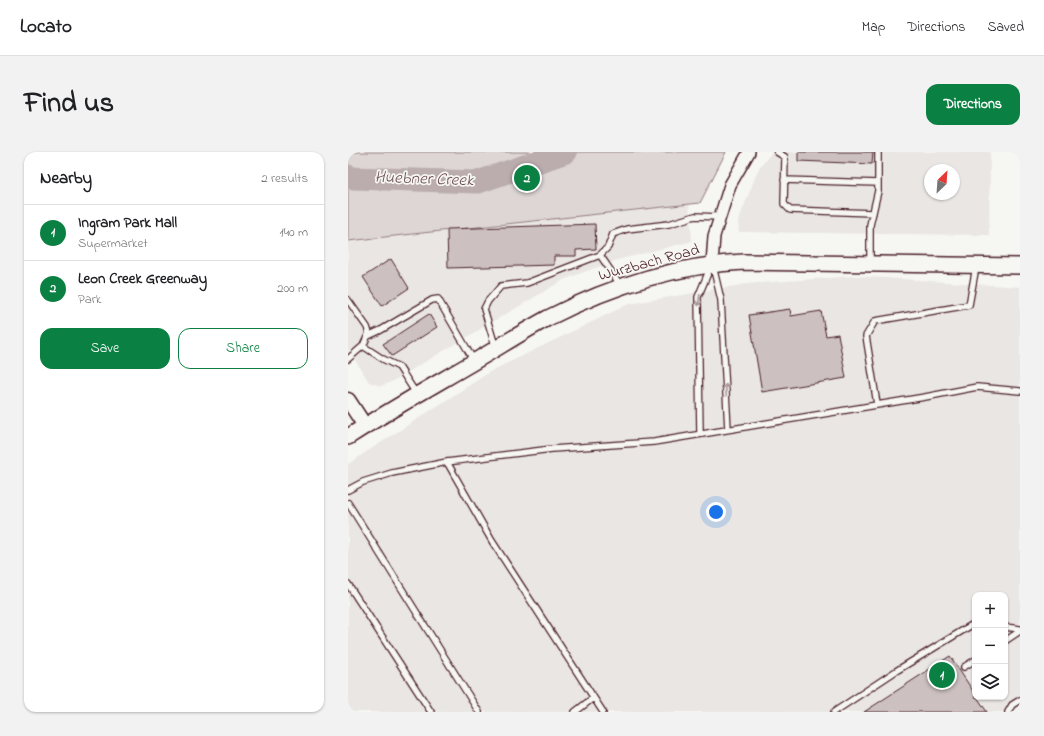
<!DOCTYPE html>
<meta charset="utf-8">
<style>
:root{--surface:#fff;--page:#f2f2f2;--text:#202124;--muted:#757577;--line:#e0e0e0;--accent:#0b8043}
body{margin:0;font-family:"Indie Flower",sans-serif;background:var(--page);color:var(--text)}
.controls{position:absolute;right:12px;bottom:12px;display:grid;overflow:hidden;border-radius:8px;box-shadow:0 1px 3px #0004}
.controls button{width:36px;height:36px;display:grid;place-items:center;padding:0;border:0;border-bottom:1px solid var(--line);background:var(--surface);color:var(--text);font:20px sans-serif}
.compass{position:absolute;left:576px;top:12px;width:36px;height:36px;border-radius:50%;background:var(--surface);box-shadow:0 1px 3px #0004;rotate:25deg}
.you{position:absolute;left:368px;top:360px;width:14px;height:14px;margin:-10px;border:3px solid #fff;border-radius:50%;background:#1a73e8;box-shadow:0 0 0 6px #1a73e833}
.badge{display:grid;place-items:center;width:26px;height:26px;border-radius:50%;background:var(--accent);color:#fff;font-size:13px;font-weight:700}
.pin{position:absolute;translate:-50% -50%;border:2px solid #fff;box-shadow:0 1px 4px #0006}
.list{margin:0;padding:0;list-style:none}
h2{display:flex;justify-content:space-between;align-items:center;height:52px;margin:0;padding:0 16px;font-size:17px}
h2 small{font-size:13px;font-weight:400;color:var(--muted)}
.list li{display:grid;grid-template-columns:26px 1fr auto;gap:12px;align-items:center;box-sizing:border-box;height:56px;padding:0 16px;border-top:1px solid var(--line)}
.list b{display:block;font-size:15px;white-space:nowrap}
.list p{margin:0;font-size:13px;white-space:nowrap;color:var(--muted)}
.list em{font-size:13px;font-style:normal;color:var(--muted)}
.actions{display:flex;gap:8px;padding:12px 16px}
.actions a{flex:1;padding:9px 0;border:1px solid var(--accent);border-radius:12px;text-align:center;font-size:14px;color:var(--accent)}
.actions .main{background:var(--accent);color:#fff}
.icon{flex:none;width:22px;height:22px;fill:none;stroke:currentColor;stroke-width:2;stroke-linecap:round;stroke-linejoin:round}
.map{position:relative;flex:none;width:672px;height:560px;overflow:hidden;border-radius:12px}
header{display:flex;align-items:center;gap:24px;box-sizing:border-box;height:56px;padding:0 20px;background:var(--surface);border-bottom:1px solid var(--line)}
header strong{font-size:19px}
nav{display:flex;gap:22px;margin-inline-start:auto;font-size:14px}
.intro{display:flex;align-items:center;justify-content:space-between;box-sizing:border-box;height:96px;padding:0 24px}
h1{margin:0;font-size:28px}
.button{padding:10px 18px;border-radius:12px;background:var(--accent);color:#fff;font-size:14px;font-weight:700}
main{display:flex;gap:24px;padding:0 24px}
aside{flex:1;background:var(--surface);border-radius:12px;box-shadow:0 1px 3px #0004}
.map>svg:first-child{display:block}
.built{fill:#e9e6e3;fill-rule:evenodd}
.green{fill:#ddd6d5;stroke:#947a80}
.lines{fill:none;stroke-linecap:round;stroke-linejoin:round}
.river{stroke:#bbadae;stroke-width:23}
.building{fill:#ccc1c0;stroke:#4a1f2b}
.service-casing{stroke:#4a1f2b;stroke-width:8}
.minor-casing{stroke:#4a1f2b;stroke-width:14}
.tertiary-casing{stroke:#4a1f2b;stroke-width:17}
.secondary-casing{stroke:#4a1f2b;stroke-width:18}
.service{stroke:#f6f6f2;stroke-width:5.5}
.minor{stroke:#f6f6f2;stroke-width:11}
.tertiary{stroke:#f6f6f2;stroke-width:14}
.secondary{stroke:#f6f6f2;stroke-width:15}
.oneway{stroke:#a99598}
.labels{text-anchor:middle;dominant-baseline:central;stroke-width:3.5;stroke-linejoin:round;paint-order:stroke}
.street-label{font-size:16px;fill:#4a1f2b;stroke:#f6f6f2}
.water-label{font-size:17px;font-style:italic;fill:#6c4a52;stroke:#f6f6f2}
</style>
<header>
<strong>Locato</strong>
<nav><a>Map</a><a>Directions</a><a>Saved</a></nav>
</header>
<div class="intro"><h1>Find us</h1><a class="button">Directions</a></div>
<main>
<aside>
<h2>Nearby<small>2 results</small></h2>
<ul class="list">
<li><span class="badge">1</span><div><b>Ingram Park Mall</b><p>Supermarket</p></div><em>140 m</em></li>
<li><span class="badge">2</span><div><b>Leon Creek Greenway</b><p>Park</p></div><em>200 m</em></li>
</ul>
<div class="actions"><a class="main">Save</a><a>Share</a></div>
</aside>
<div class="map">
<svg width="672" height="560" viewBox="0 0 672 560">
<rect width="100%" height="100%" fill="#f6f6f2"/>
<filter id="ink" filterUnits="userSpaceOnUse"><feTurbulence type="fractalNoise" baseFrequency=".025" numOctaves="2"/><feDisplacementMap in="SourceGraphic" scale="8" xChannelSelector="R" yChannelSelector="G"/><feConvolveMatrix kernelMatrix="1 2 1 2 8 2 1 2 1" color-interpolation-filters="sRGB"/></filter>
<g filter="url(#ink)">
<path class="built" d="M424 0H642L641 83 391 80 390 70 410 18ZM582 18H606V42H582Z
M341 52 344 89 269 108 217 127 43 230 33 234 21 230 0 197V89Z
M507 124 672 135V560H0V312L145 218 281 152 399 132ZM627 443H657V545H627Z"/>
<path class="green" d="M0 0H378L352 51 0 89Z"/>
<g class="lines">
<path class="river" d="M0 24 5 26 130 30 218 0"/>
</g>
<path class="building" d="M450 0H525L524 12 450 9Z
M247 72 248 97 228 98V104H206V113L100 116 99 77Z
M43 107 61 136 34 154 15 125Z
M442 157 443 164 473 159 478 184 490 182 498 226 414 240 401 163Z
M81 162 89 175 44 204 35 192Z
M602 504 627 542V545H629L639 560H516Z"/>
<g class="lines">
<defs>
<path id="service" d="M429 0 437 5 436 52 442 58 525 61
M436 28 530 31
M252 103 260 95 265 82 279 77 321 72 347 64 372 65
M522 111V73L530 39V0
M365 114 373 148 380 277
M0 148 19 175 21 181 15 194 0 207
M20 184 33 178 84 148 90 147 126 209
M146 190 136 157 140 149 153 134 179 131 252 103 273 134
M15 194 35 207 51 215 69 243
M529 252 518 184 527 169 621 153 628 115
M352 282 350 145 363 114
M99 310 144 389 255 560
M0 338 15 330 44 321 99 310 204 297 306 290 577 245 629 235 672 239
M0 351 131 560
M0 432 83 560
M657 475 672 477
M657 489 672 479
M616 515 627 508
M227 560 245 546
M486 560 548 519 627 471
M660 560 664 553 672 548"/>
<path id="minor" d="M364 112 366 84 382 33 401 0"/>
<path id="tertiary" d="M0 248 17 274"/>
<path id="secondary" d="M0 285C40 259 81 236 122 212 148 197 174 180 200 166 261 135 328 113 396 110L672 114"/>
</defs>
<use href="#service" class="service-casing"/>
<use href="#minor" class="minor-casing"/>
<use href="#tertiary" class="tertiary-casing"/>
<use href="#secondary" class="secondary-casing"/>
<use href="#service" class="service"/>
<use href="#minor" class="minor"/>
<use href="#tertiary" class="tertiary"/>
<use href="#secondary" class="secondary"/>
</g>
<defs><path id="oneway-shaft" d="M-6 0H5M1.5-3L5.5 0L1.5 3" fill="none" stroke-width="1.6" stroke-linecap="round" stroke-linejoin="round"/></defs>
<g class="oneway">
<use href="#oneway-shaft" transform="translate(351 148) rotate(97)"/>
<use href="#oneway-shaft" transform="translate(378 238) rotate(-93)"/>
</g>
</g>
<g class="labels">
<g class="street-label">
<text transform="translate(301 111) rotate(-15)">Wurzbach Road</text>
</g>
<g class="water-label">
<text transform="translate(76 27) rotate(2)">Huebner Creek</text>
</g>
</g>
</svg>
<div class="controls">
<button>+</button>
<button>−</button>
<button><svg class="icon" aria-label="layers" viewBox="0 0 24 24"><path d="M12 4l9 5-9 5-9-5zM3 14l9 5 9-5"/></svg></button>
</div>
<svg class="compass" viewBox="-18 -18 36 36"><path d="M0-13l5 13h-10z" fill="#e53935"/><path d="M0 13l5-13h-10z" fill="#757577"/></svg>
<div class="you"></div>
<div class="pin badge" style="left:594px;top:523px">1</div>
<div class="pin badge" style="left:179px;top:26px">2</div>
</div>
</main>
